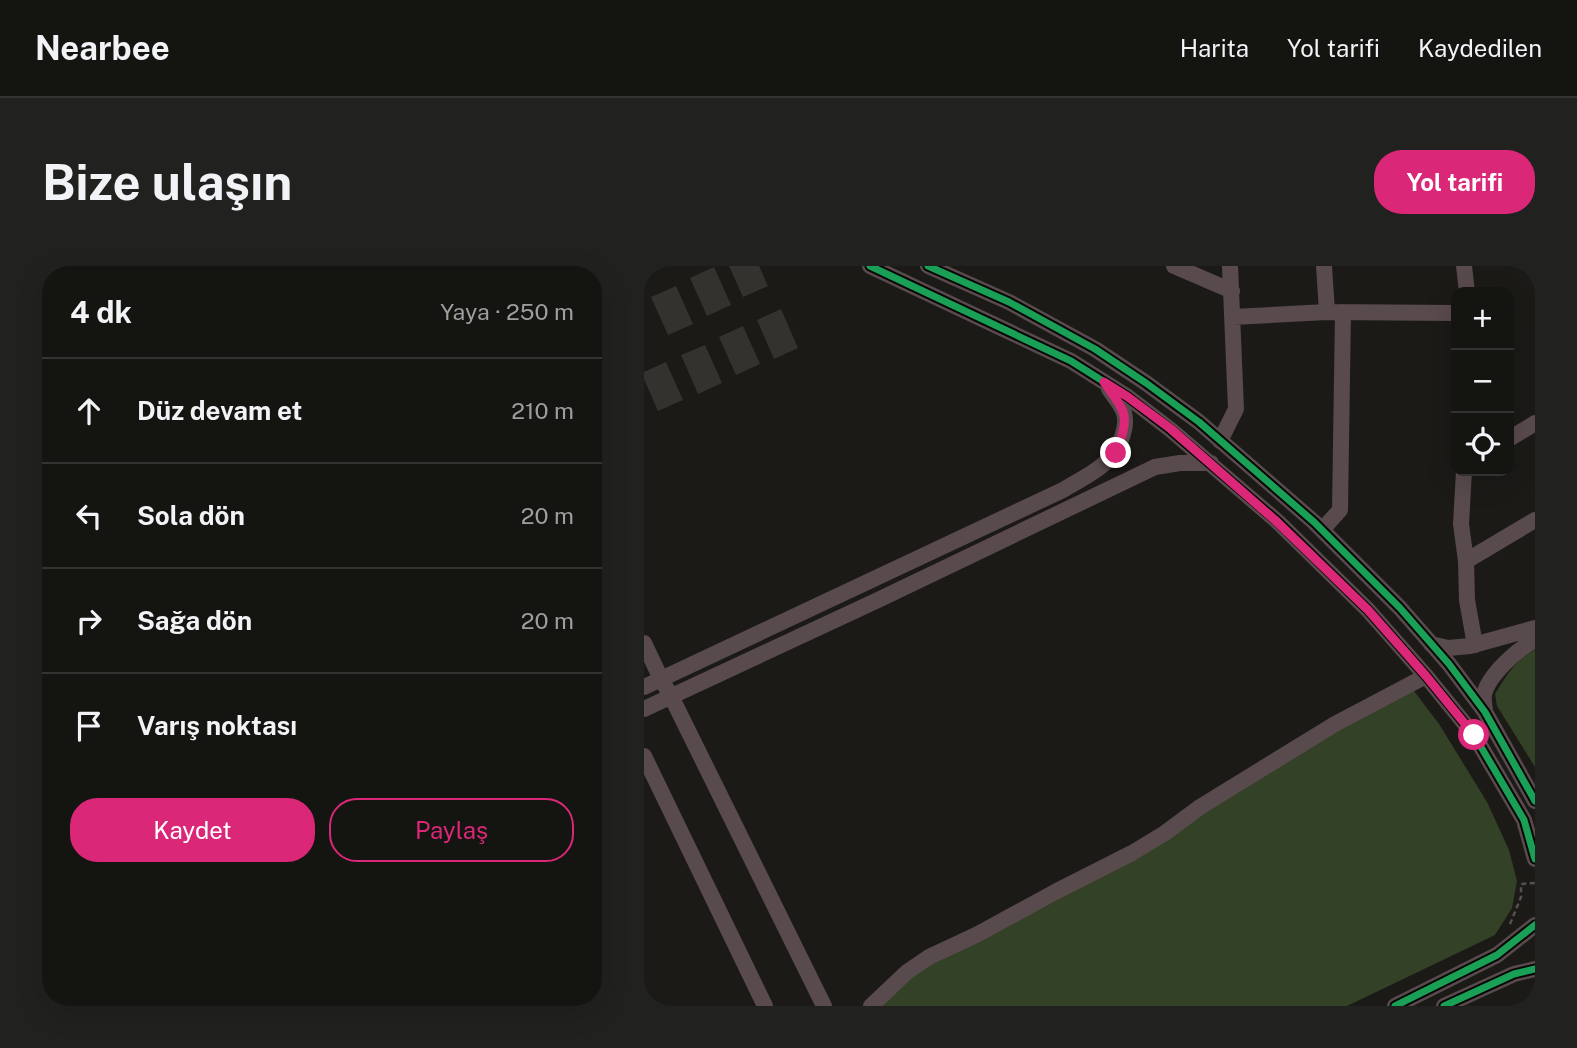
<!DOCTYPE html>
<html lang="tr">
<meta charset="utf-8">
<style>
:root{--surface:#141411;--page:#21211f;--text:#f1f3f6;--muted:#9d9e9f;--line:#333331;--accent:#db2777}
body{margin:0;font-family:"Public Sans",sans-serif;background:var(--page);color:var(--text)}
.controls{position:absolute;right:21px;top:21px;display:grid;overflow:hidden;border-radius:14px;box-shadow:0 7px 28px #0002}
.controls button{width:63px;height:63px;display:grid;place-items:center;padding:0;border:0;border-bottom:2px solid var(--line);background:var(--surface);color:var(--text);font:35px sans-serif}
.stop{position:absolute;width:21px;height:21px;margin:-16px;border:5px solid #db2777;border-radius:50%;background:#fff}
.stop.end{background:#db2777;border-color:#fff;box-shadow:0 2px 7px #0008}
.list{margin:0;padding:0;list-style:none}
h2{display:flex;justify-content:space-between;align-items:center;height:91px;margin:0;padding:0 28px;font-size:30px}
h2 small{font-size:23px;font-weight:400;color:var(--muted)}
.list li{display:grid;grid-template-columns:46px 1fr auto;gap:21px;align-items:center;box-sizing:border-box;height:105px;padding:0 28px;border-top:2px solid var(--line)}
.list b{display:block;font-size:26px;white-space:nowrap}
.list em{font-size:23px;font-style:normal;color:var(--muted)}
.actions{display:flex;gap:14px;padding:21px 28px}
.actions a{flex:1;padding:16px 0;border:2px solid var(--accent);border-radius:28px;text-align:center;font-size:24px;color:var(--accent)}
.actions .main{background:var(--accent);color:#fff}
.icon{flex:none;width:38px;height:38px;fill:none;stroke:currentColor;stroke-width:2;stroke-linecap:round;stroke-linejoin:round}
.map{position:relative;flex:none;width:891px;height:740px;overflow:hidden;border-radius:28px}
header{display:flex;align-items:center;gap:42px;box-sizing:border-box;height:98px;padding:0 35px;background:var(--surface);border-bottom:2px solid var(--line)}
header strong{font-size:33px}
nav{display:flex;gap:38px;margin-inline-start:auto;font-size:24px}
.intro{display:flex;align-items:center;justify-content:space-between;box-sizing:border-box;height:168px;padding:0 42px}
h1{margin:0;font-size:49px}
.button{padding:18px 32px;border-radius:28px;background:var(--accent);color:#fff;font-size:24px;font-weight:700}
main{display:flex;gap:42px;padding:0 42px}
aside{flex:1;background:var(--surface);border-radius:28px;box-shadow:0 7px 28px #0002}
.map>svg:first-child{display:block}
.green{fill:#334126}
.building{fill:#33322f}
.lines{fill:none;stroke-linecap:round;stroke-linejoin:round}
.path{stroke:#574f50;stroke-width:2.5;stroke-dasharray:5 3.5;stroke-linecap:butt}
.minor{stroke:#594a4d;stroke-width:16}
.cycleway-casing{stroke:#060604;stroke-width:11}
.cycleway{stroke:#1a9f57;stroke-width:7}
.route{stroke:#db2777;stroke-width:9}
</style>
<header>
<strong>Nearbee</strong>
<nav><a>Harita</a><a>Yol tarifi</a><a>Kaydedilen</a></nav>
</header>
<div class="intro"><h1>Bize ulaşın</h1><a class="button">Yol tarifi</a></div>
<main>
<aside>
<h2>4 dk<small>Yaya · 250 m</small></h2>
<ul class="list">
<li><svg class="icon" aria-label="ahead" viewBox="0 0 24 24"><path d="M12 20V5M6 11l6-6 6 6"/></svg><div><b>Düz devam et</b></div><em>210 m</em></li>
<li><svg class="icon" aria-label="left" viewBox="0 0 24 24"><path d="M17 20v-9H6M10 6l-5 5 5 5"/></svg><div><b>Sola dön</b></div><em>20 m</em></li>
<li><svg class="icon" aria-label="right" viewBox="0 0 24 24"><path d="M7 20v-9h11M14 6l5 5-5 5"/></svg><div><b>Sağa dön</b></div><em>20 m</em></li>
<li><svg class="icon" aria-label="arrive" viewBox="0 0 24 24"><path d="M6 21V4h12l-3 4 3 4H6"/></svg><div><b>Varış noktası</b></div></li>
</ul>
<div class="actions"><a class="main">Kaydet</a><a>Paylaş</a></div>
</aside>
<div class="map">
<svg width="891" height="740" viewBox="0 0 891 740">
<rect width="100%" height="100%" fill="#1b1a17"/>
<path class="green" d="M891 384V501L853 440 851 428C862 410 872 393 891 384Z
M767 421 795 458 843 536 865 584 873 615 868 642 851 669 703 740H234L266 708Z"/>
<path class="building" d="M85 0H115L124 20 99 31Z
M70 1 87 39 63 50 46 12Z
M32 20 49 58 24 69 7 31Z
M137 43 154 82 130 93 113 54Z
M99 60 116 98 92 109 75 71Z
M61 79 78 117 54 128 37 89Z
M22 96 39 134 14 145 0 113V106Z"/>
<g class="lines">
<path class="path" d="M866 658 877 631V618L891 617"/>
<path class="minor" d="M226 0 427 95 484 131 527 164 633 255 724 344 782 410 830 469 880 554 891 593
M284 0 365 36 451 83 502 117 555 156 670 256 756 342 805 398 841 446 891 535
M530 0 588 25
M680 0 683 46
M820 0 823 26
M589 51 683 46 812 47
M865 173 891 157
M576 175 592 143 586 0
M820 205 817 258 822 295 823 334 831 379
M678 264 696 244 699 46
M822 295 891 254
M0 377 17 413 27 430 180 740
M787 378 804 382 826 380 891 362
M0 421 419 224C442 210 466 201 477 174 480 166 483 156 480 147 477 138 470 131 465 123
M0 443 234 334 511 201 536 197H567
M841 446C841 441 839 434 840 429 844 409 874 383 891 374
M0 490 121 740
M227 740 263 706 285 691 334 668 411 626 488 587 521 567 556 541 691 458 782 410
M751 740 853 689 891 659
M800 740 870 708 891 703"/>
<defs>
<path id="cycleway" d="M226 0 427 95 484 131 527 164 633 255 724 344 782 410 830 469 880 554 891 593
M284 0 365 36 451 83 502 117 555 156 670 256 756 342 805 398 841 446 891 535
M751 740 853 689 891 659
M800 740 870 708 891 703"/>
</defs>
<use href="#cycleway" class="cycleway-casing"/>
<use href="#cycleway" class="cycleway"/>
</g>
<g class="lines">
<path class="route" d="M472 187C486 149 483 148 460 116L484 131 527 163 633 256 724 344 782 410 830 469"/>
</g>
</svg>
<div class="controls">
<button>+</button>
<button>−</button>
<button><svg class="icon" aria-label="locate" viewBox="0 0 24 24"><circle cx="12" cy="12" r="6"/><path d="M12 2v4M12 18v4M2 12h4M18 12h4"/></svg></button>
</div>
<div class="stop" style="left:830px;top:469px"></div>
<div class="stop end" style="left:472px;top:187px"></div>
</div>
</main>
